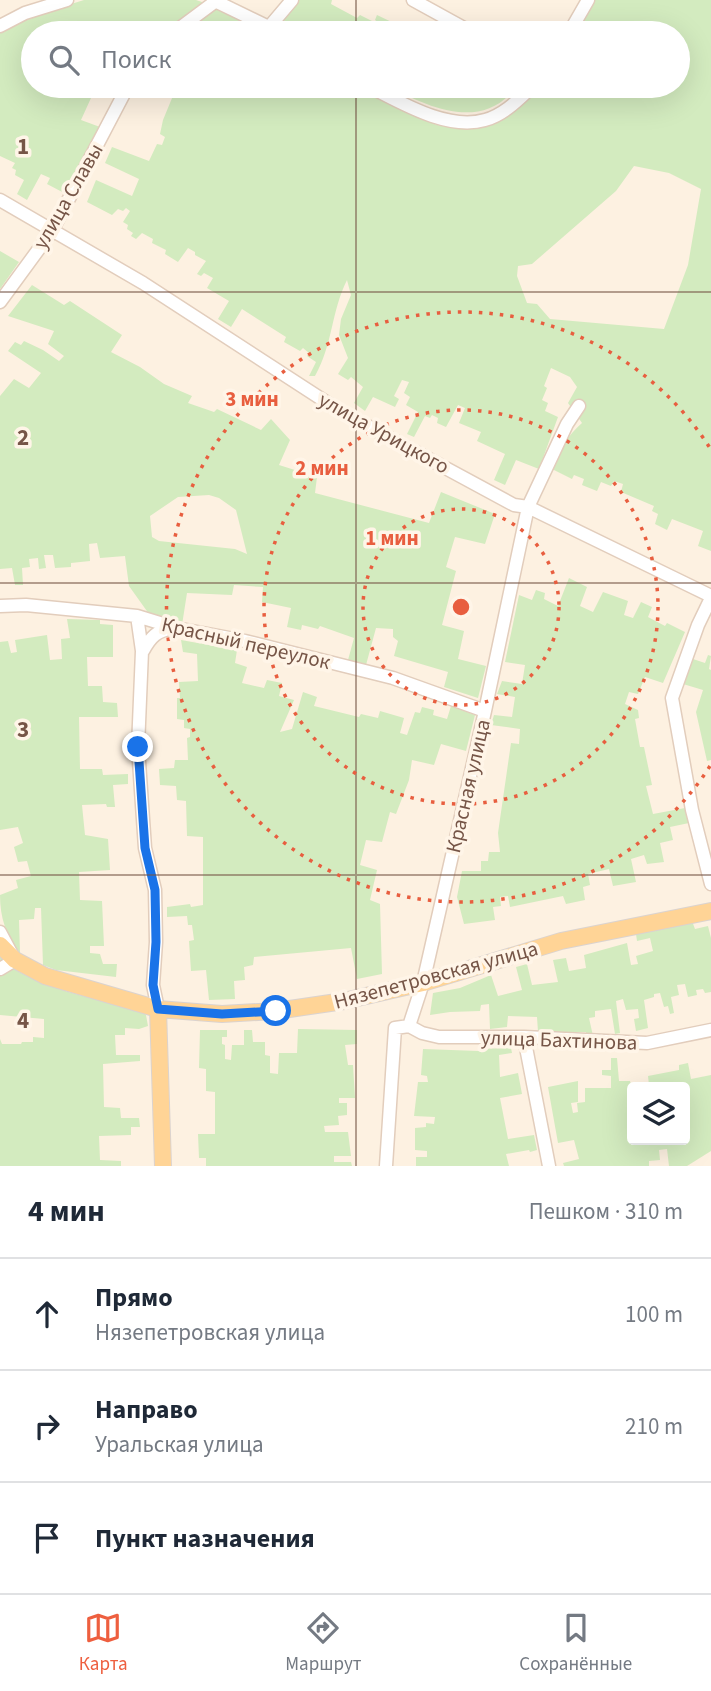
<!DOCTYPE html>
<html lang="ru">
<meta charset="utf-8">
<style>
:root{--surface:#fff;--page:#f2f2f3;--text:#1f2937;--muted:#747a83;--line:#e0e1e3;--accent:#ee5f3f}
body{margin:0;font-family:"Source Sans 3",sans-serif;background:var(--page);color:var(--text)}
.controls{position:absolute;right:21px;bottom:21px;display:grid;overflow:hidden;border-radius:7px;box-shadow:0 7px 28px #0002}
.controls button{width:63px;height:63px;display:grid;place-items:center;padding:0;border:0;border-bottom:2px solid var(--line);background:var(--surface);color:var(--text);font:35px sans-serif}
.stop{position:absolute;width:21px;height:21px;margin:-16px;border:5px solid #1a73e8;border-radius:50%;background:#fff}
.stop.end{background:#1a73e8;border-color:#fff;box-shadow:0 2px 7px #0008}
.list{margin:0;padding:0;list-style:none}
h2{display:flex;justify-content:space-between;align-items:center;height:91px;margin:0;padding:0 28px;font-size:30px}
h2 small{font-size:23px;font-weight:400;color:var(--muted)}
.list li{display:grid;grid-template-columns:46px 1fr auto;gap:21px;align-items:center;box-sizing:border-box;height:112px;padding:0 28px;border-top:2px solid var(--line)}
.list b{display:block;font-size:26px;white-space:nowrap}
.list p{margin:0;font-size:23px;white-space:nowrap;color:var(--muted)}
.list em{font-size:23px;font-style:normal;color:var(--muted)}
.icon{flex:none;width:38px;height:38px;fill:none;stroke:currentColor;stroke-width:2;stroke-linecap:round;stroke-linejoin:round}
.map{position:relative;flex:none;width:711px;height:1166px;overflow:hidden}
.search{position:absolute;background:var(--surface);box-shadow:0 7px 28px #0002;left:21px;right:21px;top:21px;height:77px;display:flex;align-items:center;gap:18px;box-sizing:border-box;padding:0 24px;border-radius:38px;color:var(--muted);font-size:26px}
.sheet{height:427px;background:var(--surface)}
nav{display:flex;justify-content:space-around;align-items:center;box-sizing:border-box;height:98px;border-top:2px solid var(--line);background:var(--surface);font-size:19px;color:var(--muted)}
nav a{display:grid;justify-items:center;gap:4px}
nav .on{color:var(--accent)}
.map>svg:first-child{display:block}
.green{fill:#d3ebbf;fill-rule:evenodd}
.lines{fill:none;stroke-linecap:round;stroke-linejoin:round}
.minor-casing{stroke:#e2cdbc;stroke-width:15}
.major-casing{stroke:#dbd3cf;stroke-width:18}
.minor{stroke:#fff;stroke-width:12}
.major{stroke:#ffd496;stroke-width:16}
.route{stroke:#1a73e8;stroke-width:9}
.grid{fill:none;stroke:#765547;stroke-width:2;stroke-opacity:0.55}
.ring{fill:none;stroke:#e85e3f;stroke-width:3.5;stroke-dasharray:3.5 7}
.labels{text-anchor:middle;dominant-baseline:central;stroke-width:7;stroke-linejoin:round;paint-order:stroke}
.street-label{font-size:21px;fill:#765547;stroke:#fff5e8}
.grid-label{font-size:23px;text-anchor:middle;font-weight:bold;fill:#765547;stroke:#fff5e8;stroke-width:7;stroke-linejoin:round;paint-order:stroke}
.centre{fill:#e85e3f;stroke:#fff5e8;stroke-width:3.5}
.ring-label{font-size:21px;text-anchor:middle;font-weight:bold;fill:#e85e3f;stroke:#fff5e8;stroke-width:7;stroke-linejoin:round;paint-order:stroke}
</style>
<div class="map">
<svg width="711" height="1166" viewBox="0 0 711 1166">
<rect width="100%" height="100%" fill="#fdf1e1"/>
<path class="green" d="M84 0H196L205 3 165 33H33V86H90L85 95 91 98 81 120 100 127 66 194 47 184 50 178 41 174 27 200 17 194 24 180 15 175 16 170 12 168 15 163 0 156V31L23 19Z
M298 0H332L331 4 357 18 360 15 372 21 368 28 374 32 379 23 375 20 377 15 400 26 398 30 404 33H293L285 25 284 20Z
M595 0H711V551L698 546 703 531 672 519 667 530 655 524 658 514 652 511 654 506 621 492 623 484 614 481 611 486 601 482 597 491 582 485 584 479 574 475 572 479 552 469C558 452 568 435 582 423L568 403 577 387 570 377 551 368 544 386 547 388 542 400 548 403 545 411 558 417 539 469 516 460 505 485 494 480 505 454 477 441 481 432 459 423 465 408 458 405 446 427 437 423 438 418 432 415 430 418 425 416 414 437 407 434 418 412 406 405 410 397 404 393 409 382 402 380 394 396 399 399 395 407 373 397 365 411 354 403 363 387 351 377 348 380 338 374 348 358 339 335 341 319 351 295 347 280C331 312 333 344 315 376H309L316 362 307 356 309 353 303 348 300 351 284 342 286 337 242 309 231 327 218 319 229 301 207 288 213 278 204 273 201 276 197 274 206 261 195 255V252L188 248 178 262 165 254 166 250 152 243 153 239 142 233 136 239 131 236 133 233 127 229 128 225 123 222 130 211 126 208 123 211 118 209 112 215 87 202 96 180 132 196 139 179 105 163 112 147 149 161 157 144 162 145 165 137 160 134 163 120 177 86 185 89 189 86H353L437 125 466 129 489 126 507 116 540 86H678V33H576ZM634 166 669 173 701 189 688 265 664 329 550 319 537 304 527 303 517 276 518 266 532 264 616 191Z
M214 6 269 33H183Z
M387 86H465L473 92 476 86H517C482 133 429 107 387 86Z
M0 251 19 262 0 289Z
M32 285 64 305 70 301 122 335 111 352 140 367 164 384 192 396 188 403 214 412 217 409 261 430 271 419 290 440 279 465 317 477 315 493 429 523 441 492 495 514 485 544 455 537 446 567 456 571 442 625 464 631 458 659 486 666 478 698 444 687 448 672 394 656 398 641 393 637V629L376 628 366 665 348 660 354 638 320 626 318 629 302 625 301 630 287 627 291 608 262 602 263 587 234 585 232 595 187 593 182 625 149 614 129 586 125 556 100 558 97 543 89 544 90 561 71 563V567L55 568 53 555H44L46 568 39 569 38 558 29 559 30 567 22 568 23 585H15L12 568 0 569V396L14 379 29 388 41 373 8 351 15 342 21 345 24 341 43 350 59 361 64 356 48 344 54 331 8 316ZM209 495 219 498 236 510 247 554 235 549 159 541 152 537 150 516 178 497Z
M569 578 587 587 580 606 593 612 603 592 628 601 624 615 633 618 641 602 652 607 648 617 665 626 667 623 685 632 663 683 645 677 638 694 629 692 625 704 638 710 639 718 635 719 640 747H644L652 785 646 786 653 814 685 808 689 823 670 827 673 840 660 843 664 862 647 864 644 855 631 859 636 882 613 886 609 869 588 874 590 885 583 887 585 900 566 904 563 896 510 907 508 896 500 897 501 906 493 907 495 920 464 924 457 897 462 871H481V861H488L489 852H500L498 833 511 743 519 744 520 729 491 725 494 715 512 717 515 697 497 694 502 681 522 684 525 665 505 662 519 595 532 600 536 590 545 593 544 599 558 606Z
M67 619 100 620V624L113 625V657H87L88 686H102L103 702 117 703 118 717H79L80 769H102L103 775 128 774V784L113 785 115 807H107L106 804 82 805 85 835 108 839 110 870 79 872 80 900 102 901 104 946H90V953L100 954 103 964H117L116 977 56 970 43 965 41 908H35L34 919 19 920 20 953C6 935 0 918 0 895L18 888 16 880 31 876 27 861 18 862 14 847 23 843 18 827 0 830V642L8 641 11 653 17 652 15 640 47 635 50 660 62 659 61 639 70 638Z
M181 640 237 650 235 663 247 667 242 683 264 688 267 680 282 683 279 696 294 700 280 732 292 729 303 692 317 697 314 706 359 717 361 714 378 718 380 711 404 718 400 733 407 735 415 712 420 713 422 707 434 710 433 715 447 719 451 706 475 715 466 751 441 744 434 765 412 760 409 780 396 814 390 812 382 842 366 840 360 865 377 870 370 900 380 904 382 974 357 979 351 948 254 957 253 965 244 967 245 980 234 981 235 999 209 1000 206 970 191 971 189 941 194 940 192 925H188L187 916 167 917V907L190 904 191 907 203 905V837L187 836 186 801 177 800 176 786 160 785 159 769 174 768 175 760H188L187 738 190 737V729L184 728V720L177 719V698H180L179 682 198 681 197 654 183 652Z
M708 655 711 656 709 669 711 670V760L707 761 696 712 703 690 683 684 690 658 705 663Z
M692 921 695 929 708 926 711 938V992L705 993 703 989 696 990 697 995 688 997 685 984 677 985 679 995 671 997 674 1013 670 1014 668 1006 664 1007 660 993 654 994V997L644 1000 648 1028 636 1031 634 1019 639 1018 638 1009 626 1010 623 999 616 1001 620 1033 615 1034 611 1009 595 1011V1017L589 1018 593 1036 587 1037 586 1032H538L537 1017 508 1016 507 1027 490 1029 489 1004 481 1005 480 1011 450 1012 430 1015 433 993 460 988 491 975 498 996 522 990 516 967 527 964 532 985 558 982 553 960 566 958 569 971 586 968 584 955 627 943 631 965 638 964 636 956 653 951 650 938 637 941 636 934Z
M0 957C27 987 102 1000 142 1011L146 1015 148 1026 139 1029 125 1028V1035H115L116 1055H140V1061L103 1064 104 1107 120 1108 121 1118H139L140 1127H131V1135L99 1136 100 1160 121 1161V1166H0V1039L2 1044H21L22 1042H33V1037L44 1038V1019L0 1015Z
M298 1029 357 1030V1044L345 1045 348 1065H353L355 1098H339V1103H347V1115L338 1116 339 1125 324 1126 325 1132H348L351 1156H334V1162H351L352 1166H206V1158H199L198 1134H215V1092L206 1091V1069L199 1068 200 1030H227V1037H222V1044L225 1045V1059L231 1060 232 1045H244V1030H252L253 1042H265V1055L270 1056V1073L278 1074 279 1053H297Z
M511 1048 512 1053 499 1055 500 1077 518 1073 522 1094 500 1098 508 1139 534 1135 537 1150 530 1152 529 1150 506 1154 509 1166H416V1157H427V1151L415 1150V1128L426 1127V1123L434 1124 435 1117 414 1116 418 1082H428L427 1076 421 1075 423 1049 479 1051V1049Z
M611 1058H617L619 1081H630L632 1088V1140H685V1087H636L649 1085 648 1076 679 1070V1065L688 1063 691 1079 711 1075V1151L687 1166H669L667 1149 659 1150 660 1160 649 1161V1166H564L563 1163 579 1159 574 1140 558 1143 548 1087 578 1081V1102L571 1103 573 1113 578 1112 577 1103 585 1102V1088H611V1076L602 1075V1070H611Z"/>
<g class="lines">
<defs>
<path id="minor" d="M213 0 281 33
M413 0 473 33
M0 26 25 13 67 0
M270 26 292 0
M173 33 216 1
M569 33 588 0
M368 86C400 102 447 131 485 120 504 115 519 99 533 86
M0 200 143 283 340 411 514 505 528 507 711 596
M0 302 52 231 128 86
M711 598 698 625 672 698 692 810 711 884
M0 606 26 605 137 616 176 628 245 641 393 678 485 711
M137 616 142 651 138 747 145 848 155 890 156 942 153 985 158 1009
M143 651C151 636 157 631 173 628
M0 932 15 960 0 969
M409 1026 422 1033 439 1037H524L647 1043 711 1030
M524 1037 549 1166
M386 1166 395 1028 409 1026 423 983 485 711 528 507 567 424 579 406"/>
<path id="major" d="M0 945 15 960 45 976 158 1009 222 1014 276 1011 344 1001 423 983 561 941 711 911
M158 1009 163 1166"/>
</defs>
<use href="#minor" class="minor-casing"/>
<use href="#major" class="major-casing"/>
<use href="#minor" class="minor"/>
<use href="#major" class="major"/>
</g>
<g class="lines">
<path class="route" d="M138 747 145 848 155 890 156 942 153 985 158 1009 222 1014 276 1011"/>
</g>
<path class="grid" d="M356 0V33M356 86V1166M0 292H711M0 583H711M0 875H711"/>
<g class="ring">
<circle cx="461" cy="607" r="98"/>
<circle cx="461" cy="607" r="197"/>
<path d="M710 766A295 295 0 1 1 710 448"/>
</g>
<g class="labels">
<g class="street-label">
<text transform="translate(68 196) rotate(-60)">улица Славы</text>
<text transform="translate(384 433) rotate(29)">улица Урицкого</text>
<text transform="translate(246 643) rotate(13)">Красный переулок</text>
<text transform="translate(468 786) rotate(-77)">Красная улица</text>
<text transform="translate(436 975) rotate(-15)">Нязепетровская улица</text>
<text transform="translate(559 1040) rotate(2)">улица Бахтинова</text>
</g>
</g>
<g class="grid-label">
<text x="23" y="154">1</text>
<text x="23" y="445">2</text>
<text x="23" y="737">3</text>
<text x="23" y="1028">4</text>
</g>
<circle cx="461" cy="607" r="10" class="centre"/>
<g class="ring-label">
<text x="252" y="406">3 мин</text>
<text x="322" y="475">2 мин</text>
<text x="392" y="545">1 мин</text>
</g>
</svg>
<div class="controls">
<button><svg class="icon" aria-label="layers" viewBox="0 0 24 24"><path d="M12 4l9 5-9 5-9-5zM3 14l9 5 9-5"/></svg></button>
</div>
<div class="stop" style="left:276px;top:1011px"></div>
<div class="stop end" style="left:138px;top:747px"></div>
<div class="search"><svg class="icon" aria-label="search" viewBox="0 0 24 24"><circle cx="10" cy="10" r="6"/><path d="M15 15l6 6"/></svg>Поиск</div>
</div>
<section class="sheet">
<h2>4 мин<small>Пешком · 310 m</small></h2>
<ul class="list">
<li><svg class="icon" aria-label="ahead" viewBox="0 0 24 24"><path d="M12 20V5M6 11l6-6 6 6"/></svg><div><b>Прямо</b><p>Нязепетровская улица</p></div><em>100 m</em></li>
<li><svg class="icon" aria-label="right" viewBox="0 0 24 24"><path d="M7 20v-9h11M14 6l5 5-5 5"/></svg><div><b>Направо</b><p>Уральская улица</p></div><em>210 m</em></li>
<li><svg class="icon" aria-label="arrive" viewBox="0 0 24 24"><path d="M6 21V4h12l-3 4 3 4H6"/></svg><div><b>Пункт назначения</b></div></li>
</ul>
</section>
<nav>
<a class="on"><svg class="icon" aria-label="map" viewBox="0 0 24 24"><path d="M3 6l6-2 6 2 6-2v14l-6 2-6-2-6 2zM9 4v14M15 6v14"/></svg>Карта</a>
<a><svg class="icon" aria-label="directions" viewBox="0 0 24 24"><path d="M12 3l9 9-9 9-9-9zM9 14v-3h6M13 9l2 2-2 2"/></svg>Маршрут</a>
<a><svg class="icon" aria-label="saved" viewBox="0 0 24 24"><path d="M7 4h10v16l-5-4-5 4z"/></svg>Сохранённые</a>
</nav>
